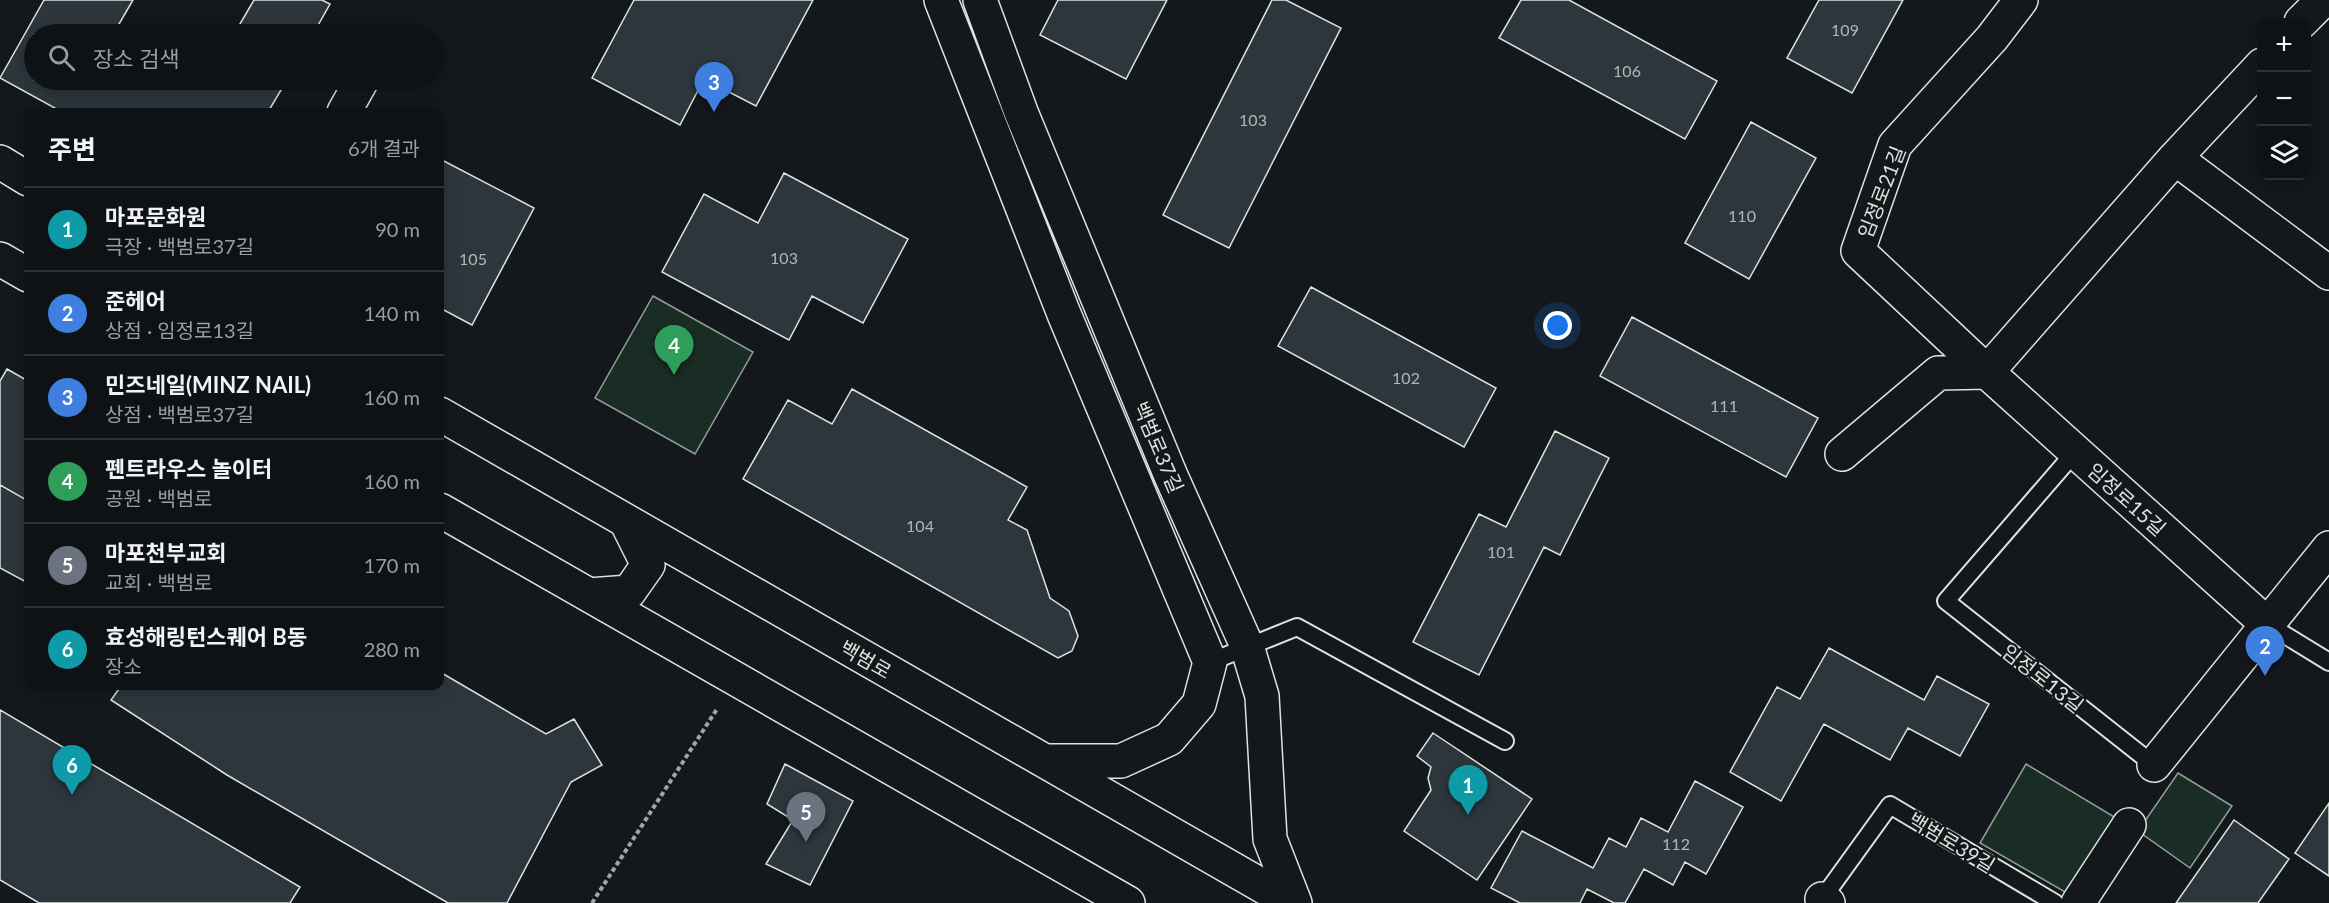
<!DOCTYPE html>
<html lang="ko">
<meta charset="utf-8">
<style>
:root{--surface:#0f1215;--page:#181b1e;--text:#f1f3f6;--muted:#9b9ea0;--line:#2f3234;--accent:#ffb74d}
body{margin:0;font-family:Lato,"Noto Sans KR",sans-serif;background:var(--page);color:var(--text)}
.controls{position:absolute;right:18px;top:18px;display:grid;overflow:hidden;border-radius:12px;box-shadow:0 3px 15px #0003}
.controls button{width:54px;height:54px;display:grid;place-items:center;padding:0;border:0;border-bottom:2px solid var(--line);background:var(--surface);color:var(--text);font:30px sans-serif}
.you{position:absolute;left:1558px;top:326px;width:21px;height:21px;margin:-15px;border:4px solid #fff;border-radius:50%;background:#1a73e8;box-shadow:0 0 0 9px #1a73e833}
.badge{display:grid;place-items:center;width:39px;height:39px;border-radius:50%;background:var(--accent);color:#fff;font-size:20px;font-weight:700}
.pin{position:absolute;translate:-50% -50px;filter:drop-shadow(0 2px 3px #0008)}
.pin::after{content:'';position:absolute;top:32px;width:21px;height:18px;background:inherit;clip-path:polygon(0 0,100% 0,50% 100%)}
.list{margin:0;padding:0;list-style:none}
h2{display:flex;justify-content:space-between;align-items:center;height:78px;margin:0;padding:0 24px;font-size:26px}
h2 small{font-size:20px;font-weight:400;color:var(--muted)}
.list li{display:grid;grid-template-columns:39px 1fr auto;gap:18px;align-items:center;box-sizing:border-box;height:84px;padding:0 24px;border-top:2px solid var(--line)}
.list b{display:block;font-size:22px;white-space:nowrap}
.list p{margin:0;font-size:20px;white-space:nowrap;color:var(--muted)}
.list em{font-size:20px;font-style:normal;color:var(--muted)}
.icon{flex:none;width:33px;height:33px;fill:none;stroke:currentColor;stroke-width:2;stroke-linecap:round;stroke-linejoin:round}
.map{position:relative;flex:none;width:2329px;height:903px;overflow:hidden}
.search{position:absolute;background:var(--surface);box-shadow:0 3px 15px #0003;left:24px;top:24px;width:420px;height:66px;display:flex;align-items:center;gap:15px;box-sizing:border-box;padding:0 21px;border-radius:33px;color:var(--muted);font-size:22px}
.panel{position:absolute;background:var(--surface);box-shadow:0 3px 15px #0003;left:24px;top:108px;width:420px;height:582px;border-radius:12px}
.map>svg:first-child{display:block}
.green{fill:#1a2d24;stroke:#939e99;stroke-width:1.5}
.building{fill:#2c363c;stroke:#d8e6dc;stroke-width:1.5}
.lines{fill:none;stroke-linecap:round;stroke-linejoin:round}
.lane-casing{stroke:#d8e6dc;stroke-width:20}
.street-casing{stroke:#d8e6dc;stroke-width:36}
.secondary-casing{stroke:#d8e6dc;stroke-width:36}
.path{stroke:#9da8a2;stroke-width:4;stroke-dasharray:4.5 3;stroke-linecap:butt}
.lane{stroke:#14181c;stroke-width:16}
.street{stroke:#14181c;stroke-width:33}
.secondary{stroke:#14181c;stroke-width:33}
.labels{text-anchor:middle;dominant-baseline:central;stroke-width:4.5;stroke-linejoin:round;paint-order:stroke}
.number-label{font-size:16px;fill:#adbab4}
.street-label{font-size:20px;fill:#d8e6dc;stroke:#14181c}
</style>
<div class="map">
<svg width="2329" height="903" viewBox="0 0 2329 903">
<rect width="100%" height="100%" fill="#14181c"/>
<path class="green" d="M653 296 753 352 695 454 595 398Z
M2026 764 2121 821 2072 896 1980 843Z
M2178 773 2232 806 2190 868 2138 831Z"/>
<path class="building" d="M44 0H133L119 24 138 34H34V80H287L268 112H62L0 78Z
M254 0H322L330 4 313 34H234Z
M634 0H813L756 106 704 79 680 125 592 78Z
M1058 0H1167L1126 79 1040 35Z
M1272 0H1286L1341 28 1229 248 1163 215Z
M1521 0H1569L1717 81 1685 139 1499 38Z
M1819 0H1903L1852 93 1787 58Z
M1751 122 1816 158 1749 279 1685 243Z
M440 159 534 208 472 325 440 308Z
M784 173 908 239 863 323 812 296 789 340 662 272 704 194 758 223Z
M1311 287 1496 388 1464 447 1278 346Z
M1632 317 1818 418 1786 477 1600 376Z
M7 369 28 381V583L0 568V381Z
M7 369 28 381V501L0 485V381Z
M852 389 1027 487 1008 520 1027 530 1050 598 1069 611 1078 636 1072 651 1058 658 743 479 788 400 832 424Z
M1555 431 1609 458 1560 555 1544 547 1479 675 1413 642 1479 514 1506 527Z
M1829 648 1924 700 1937 676 1989 704 1960 756 1908 728 1890 760 1824 724 1781 801 1730 772 1777 687 1800 699Z
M440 672 546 734 574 719 602 765 571 782 507 903H448L227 775 111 700 121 686H440Z
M0 710 300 887 290 903H39L0 880Z
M1433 733 1532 799 1477 880 1404 831 1431 790 1428 778 1431 767 1417 756Z
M785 764 853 801 810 885 766 864 793 820 767 804Z
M1695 781 1743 807 1706 874 1685 862 1673 885 1644 869 1625 903H1614L1587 889 1580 903H1520L1491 888 1522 831 1593 868 1609 838 1626 847 1641 818 1668 832Z
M2329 803V876L2295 853Z
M2234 820 2289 859 2258 903H2176Z"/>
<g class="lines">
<defs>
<path id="lane" d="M2075 452 1946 601 2154 765
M2267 624 2329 662
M1210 662 1297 627 1505 741
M1820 902 1890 805 2055 903"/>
<path id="street" d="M2021 0 1992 38 1895 145 1858 251 1987 372 2267 624
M2301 22 2323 0
M344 112 362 80
M2175 158 2329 273
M1842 454 1938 373 1987 372 2175 158 2262 65
M2154 765 2329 548
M1822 899 1828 903
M2078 903 2129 825"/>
<path id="secondary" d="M941 0 1064 314 1210 662 1199 704 1169 739 1121 761H1047
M980 0 1021 112 1171 476 1247 646 1262 696 1270 839 1295 903
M0 162 28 179
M0 259 28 275
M440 414 1292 903
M440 510 1128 903
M589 595 629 592 648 565 626 521"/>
</defs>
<use href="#lane" class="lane-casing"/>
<use href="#street" class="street-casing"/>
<use href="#secondary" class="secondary-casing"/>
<path class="path" d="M592 903 717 709"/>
<use href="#lane" class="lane"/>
<use href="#street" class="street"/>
<use href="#secondary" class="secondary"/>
</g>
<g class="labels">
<g class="number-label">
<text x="1845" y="29">109</text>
<text x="1627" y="70">106</text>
<text x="1253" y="119">103</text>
<text x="1742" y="215">110</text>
<text x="784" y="257">103</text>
<text x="473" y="258">105</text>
<text x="1406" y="377">102</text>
<text x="1724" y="405">111</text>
<text x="920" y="525">104</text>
<text x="1501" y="551">101</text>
<text x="1676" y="843">112</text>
</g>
<g class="street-label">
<text transform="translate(1881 192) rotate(-69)">임정로21길</text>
<text transform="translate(1159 447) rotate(67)">백범로37길</text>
<text transform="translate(2127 499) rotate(42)">임정로15길</text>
<text transform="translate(866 659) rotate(30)">백범로</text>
<text transform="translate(2043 678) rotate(38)">임정로13길</text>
<text transform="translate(1952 842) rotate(31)">백범로39길</text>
</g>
</g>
</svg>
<div class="controls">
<button>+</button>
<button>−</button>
<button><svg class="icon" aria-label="layers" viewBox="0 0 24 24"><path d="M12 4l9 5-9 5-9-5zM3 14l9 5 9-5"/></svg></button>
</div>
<div class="you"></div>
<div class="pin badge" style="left:1468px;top:815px;background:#0f9aa8">1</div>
<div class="pin badge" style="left:2265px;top:676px;background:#3f7fe0">2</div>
<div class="pin badge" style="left:714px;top:112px;background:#3f7fe0">3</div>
<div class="pin badge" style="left:674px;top:375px;background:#2e9e5b">4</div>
<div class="pin badge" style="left:806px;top:842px;background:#6b7280">5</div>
<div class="pin badge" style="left:72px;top:795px;background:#0f9aa8">6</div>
<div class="search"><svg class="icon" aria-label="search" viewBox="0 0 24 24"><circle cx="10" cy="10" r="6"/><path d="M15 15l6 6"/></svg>장소 검색</div>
<section class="panel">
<h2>주변<small>6개 결과</small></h2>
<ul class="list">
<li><span class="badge" style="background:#0f9aa8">1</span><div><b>마포문화원</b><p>극장 · 백범로37길</p></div><em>90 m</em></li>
<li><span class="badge" style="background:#3f7fe0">2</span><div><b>준헤어</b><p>상점 · 임정로13길</p></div><em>140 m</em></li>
<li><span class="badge" style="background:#3f7fe0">3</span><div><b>민즈네일(MINZ NAIL)</b><p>상점 · 백범로37길</p></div><em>160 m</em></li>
<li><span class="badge" style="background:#2e9e5b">4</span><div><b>펜트라우스 놀이터</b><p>공원 · 백범로</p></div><em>160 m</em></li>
<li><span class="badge" style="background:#6b7280">5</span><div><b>마포천부교회</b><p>교회 · 백범로</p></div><em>170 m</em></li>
<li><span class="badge" style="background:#0f9aa8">6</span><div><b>효성해링턴스퀘어 B동</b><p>장소</p></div><em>280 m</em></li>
</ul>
</section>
</div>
